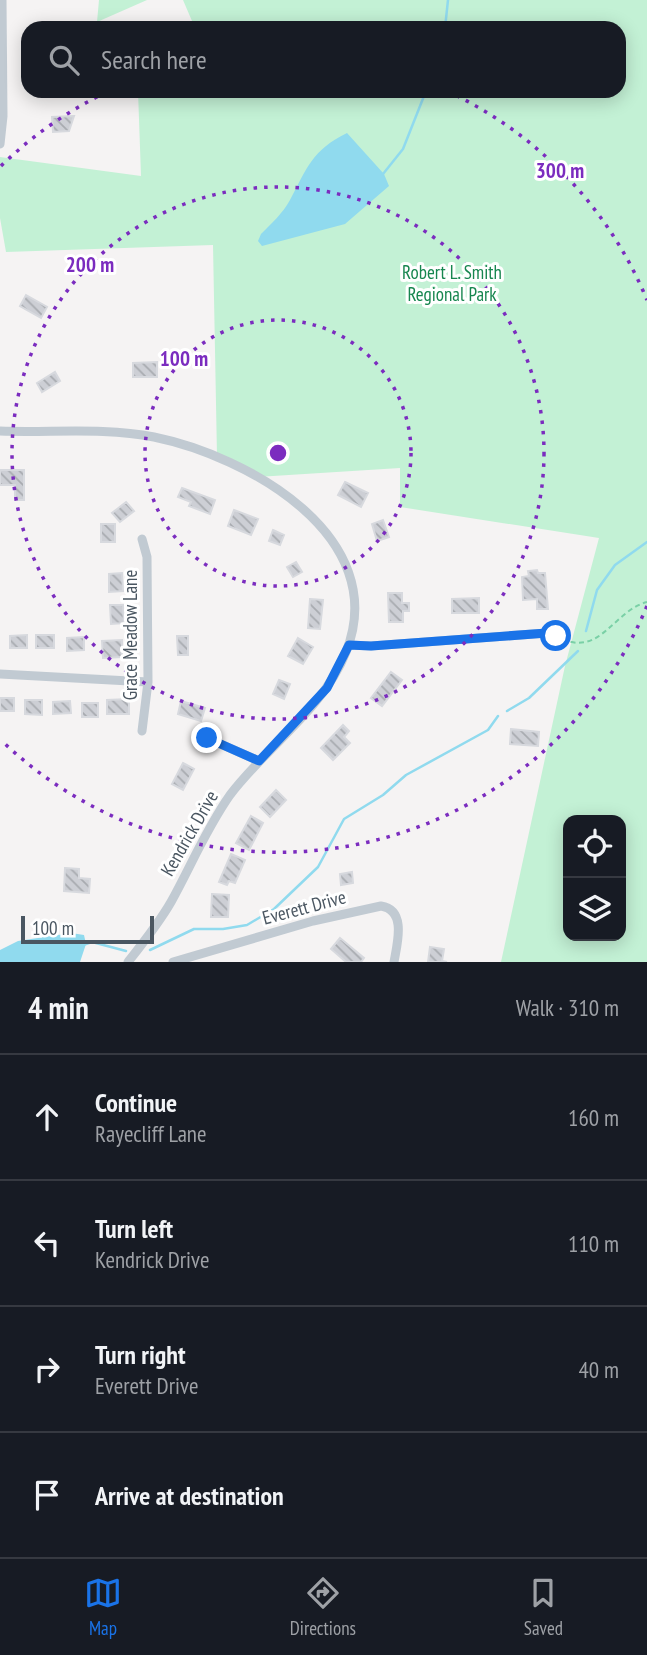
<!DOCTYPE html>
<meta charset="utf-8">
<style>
:root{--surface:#171b24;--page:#20242c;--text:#f1f3f6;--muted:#9ea1a6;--line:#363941;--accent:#1a73e8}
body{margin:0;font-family:"PT Sans Narrow",sans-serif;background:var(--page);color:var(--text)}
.controls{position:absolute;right:21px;bottom:21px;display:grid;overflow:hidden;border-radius:14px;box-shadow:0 4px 18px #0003}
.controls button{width:63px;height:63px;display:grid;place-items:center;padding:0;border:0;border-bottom:2px solid var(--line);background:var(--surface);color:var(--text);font:35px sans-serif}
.scale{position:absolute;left:21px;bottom:18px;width:133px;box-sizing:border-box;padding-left:7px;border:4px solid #4a5661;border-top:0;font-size:19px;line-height:24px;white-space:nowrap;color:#4a5661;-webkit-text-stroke:5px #fff;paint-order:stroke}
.stop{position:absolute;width:21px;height:21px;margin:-16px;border:5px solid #1a73e8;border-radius:50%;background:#fff}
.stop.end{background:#1a73e8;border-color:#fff;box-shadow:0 2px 7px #0008}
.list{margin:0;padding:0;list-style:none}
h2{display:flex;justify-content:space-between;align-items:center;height:91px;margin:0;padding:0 28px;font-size:30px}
h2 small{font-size:23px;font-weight:400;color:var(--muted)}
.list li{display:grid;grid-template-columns:46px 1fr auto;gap:21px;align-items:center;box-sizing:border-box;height:126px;padding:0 28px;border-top:2px solid var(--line)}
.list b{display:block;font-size:26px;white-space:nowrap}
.list p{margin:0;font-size:23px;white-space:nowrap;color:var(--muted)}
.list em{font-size:23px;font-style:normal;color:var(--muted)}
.icon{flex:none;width:38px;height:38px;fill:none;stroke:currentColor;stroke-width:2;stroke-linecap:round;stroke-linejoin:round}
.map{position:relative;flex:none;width:647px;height:962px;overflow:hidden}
.search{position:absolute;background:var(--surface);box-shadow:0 4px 18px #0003;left:21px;right:21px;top:21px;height:77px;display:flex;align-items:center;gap:18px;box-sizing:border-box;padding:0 24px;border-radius:21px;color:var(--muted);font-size:26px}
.sheet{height:595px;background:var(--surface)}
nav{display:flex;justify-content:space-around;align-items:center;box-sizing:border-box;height:98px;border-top:2px solid var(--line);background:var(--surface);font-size:19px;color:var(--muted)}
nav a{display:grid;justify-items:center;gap:4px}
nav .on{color:var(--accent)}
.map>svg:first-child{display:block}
.park{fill:#c3f1d5;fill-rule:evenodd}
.water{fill:#90daee}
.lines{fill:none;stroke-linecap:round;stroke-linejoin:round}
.stream{stroke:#90daee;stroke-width:2.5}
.building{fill:url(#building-back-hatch);stroke:#d7d9de;stroke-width:2}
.path{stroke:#7ad0a6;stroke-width:2;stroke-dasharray:5 3.5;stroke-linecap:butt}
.street{stroke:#c1cad2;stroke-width:9}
.route{stroke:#1a73e8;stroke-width:9}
.ring{fill:none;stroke:#7b2cbf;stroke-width:3.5;stroke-dasharray:3.5 7}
.labels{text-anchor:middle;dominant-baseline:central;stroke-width:6;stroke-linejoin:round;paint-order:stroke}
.park-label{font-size:19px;fill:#17864f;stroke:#fff}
.street-label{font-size:19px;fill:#4a5661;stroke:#fff}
.centre{fill:#7b2cbf;stroke:#fff;stroke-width:3.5}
.ring-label{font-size:21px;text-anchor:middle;font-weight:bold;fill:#7b2cbf;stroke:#fff;stroke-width:6;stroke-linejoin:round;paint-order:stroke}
</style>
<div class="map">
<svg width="647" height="962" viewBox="0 0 647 962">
<defs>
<pattern id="building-back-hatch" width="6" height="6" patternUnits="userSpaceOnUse" patternTransform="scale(1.75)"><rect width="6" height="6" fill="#cdcfd5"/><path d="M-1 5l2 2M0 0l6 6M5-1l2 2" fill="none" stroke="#a8abb0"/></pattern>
</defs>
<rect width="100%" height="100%" fill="#f5f3f3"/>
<path class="park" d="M99 0H147L97 22Z
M183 0H647V962H501L565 666 599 538 400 507V468L257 477 217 456 213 245 6 252 0 218V157L141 176 138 91H619V28H185L192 21ZM568 820H621V936H568Z"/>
<path class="water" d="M347 133 384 174 389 186 345 224 262 246 258 241 261 234C271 224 283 213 290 200 307 168 312 150 347 133Z
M71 933 84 935 86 944 80 962H0V950L18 941Z"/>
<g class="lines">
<path class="stream" d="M445 28 448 0
M383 174 403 149 426 91
M586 631 597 590 615 565 647 542
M507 711 529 698 578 651
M83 945 92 942 126 951
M150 950 194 929H223L247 925 274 909 318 867 344 819 383 795 406 775 488 730 498 716"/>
</g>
<path class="building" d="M74 116 69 131 53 132 52 117Z
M26 295 47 307 41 318 20 306Z
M157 362V377H133V363Z
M55 372 60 381 42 392 37 383Z
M0 470H24V500H15V485H0Z
M345 482 368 493 361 507 338 495Z
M182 488 215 500 210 514 189 506 191 502 178 497Z
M126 502 134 511 120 522 112 513Z
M234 510 258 519 251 535 228 526Z
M383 520 389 537 377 541 372 524Z
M101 524H115V542H101Z
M273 530 284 535 280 545 269 541Z
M296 562 302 572 293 577 287 567Z
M537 570 538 573H545L548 609H537V599L523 600 522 577 529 576 528 571Z
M122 573 123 591 109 592V574Z
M388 593H402V603H409V611H403V622H389Z
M479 598V613H452V599Z
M310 599 323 600 320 629 308 628Z
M110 605H123L124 623 111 624Z
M27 635V648H10V636Z
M36 635H54V648H36Z
M177 636H188V655H178Z
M84 637V650L67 651V638Z
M298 638 313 647 303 664 288 656Z
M122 640V657L103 658 102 641Z
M391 672 402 680 382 706 371 698Z
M279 680 290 684 284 699 273 694Z
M0 698H14V711H0Z
M129 699V714H107V700Z
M25 700H42V715L25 714Z
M70 701 71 713 53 714V702Z
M181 701 205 708 201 721 178 714Z
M82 703H98V717H82Z
M343 725 349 731 344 737 350 743 333 760 321 748Z
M511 729 539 732 538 746 510 744Z
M183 763 194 769 183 790 172 784Z
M276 790 286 800 270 817 260 807Z
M251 816 263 823 249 850 236 843Z
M231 854 245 860 235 883 229 881 227 885 219 882Z
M65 868 79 869V878L90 879 89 893 64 891Z
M352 872 353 883 341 885 340 874Z
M212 894 229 895 228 917H211Z
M340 938 364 958 361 962H346L331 949Z
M430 947 444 949 442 961 447 962H428Z"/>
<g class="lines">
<path class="path" d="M555 635C599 662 612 611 647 602"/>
<path class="street" d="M0 144 3 116 2 0
M0 431C50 433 104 427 154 437 247 456 392 536 346 652 323 710 267 746 230 795 206 829 191 866 171 902 159 923 143 943 128 962
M349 645 371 646 547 633
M0 674 148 682
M142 731 148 682 147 557 142 539
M207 738 259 761
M173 962 313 921 381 906C407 910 397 944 394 962"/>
</g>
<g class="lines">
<path class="route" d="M207 738 259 761 327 688 349 645 371 646 547 633 556 636"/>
</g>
<g class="ring">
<circle cx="278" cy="453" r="133"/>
<circle cx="278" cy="453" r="266"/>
<path d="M647 606A399 399 0 0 1 1 740M1 166A399 399 0 0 1 109 91M447 91A399 399 0 0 1 647 300"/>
</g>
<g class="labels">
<g class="park-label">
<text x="452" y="272">Robert L. Smith<tspan x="452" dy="22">Regional Park</tspan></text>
</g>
<g class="street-label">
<text transform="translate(130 635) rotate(-90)">Grace Meadow Lane</text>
<text transform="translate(189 833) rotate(-60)">Kendrick Drive</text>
<text transform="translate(304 907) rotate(-15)">Everett Drive</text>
</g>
</g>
<circle cx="278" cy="453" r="10" class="centre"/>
<g class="ring-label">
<text x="560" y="178">300 m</text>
<text x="90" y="272">200 m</text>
<text x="184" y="366">100 m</text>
</g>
</svg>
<div class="controls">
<button><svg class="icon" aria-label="locate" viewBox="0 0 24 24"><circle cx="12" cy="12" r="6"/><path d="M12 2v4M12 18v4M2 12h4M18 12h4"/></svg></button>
<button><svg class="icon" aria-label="layers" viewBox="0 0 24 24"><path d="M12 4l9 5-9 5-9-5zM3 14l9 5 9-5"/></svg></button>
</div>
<div class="scale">100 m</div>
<div class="stop" style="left:556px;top:636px"></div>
<div class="stop end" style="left:207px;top:738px"></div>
<div class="search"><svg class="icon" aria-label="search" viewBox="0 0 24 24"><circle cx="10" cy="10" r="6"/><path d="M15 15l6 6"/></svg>Search here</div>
</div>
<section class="sheet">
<h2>4 min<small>Walk · 310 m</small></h2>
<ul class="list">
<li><svg class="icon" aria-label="ahead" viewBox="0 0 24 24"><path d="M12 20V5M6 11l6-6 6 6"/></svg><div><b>Continue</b><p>Rayecliff Lane</p></div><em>160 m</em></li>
<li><svg class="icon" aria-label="left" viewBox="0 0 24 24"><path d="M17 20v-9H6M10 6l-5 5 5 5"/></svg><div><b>Turn left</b><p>Kendrick Drive</p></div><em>110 m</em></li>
<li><svg class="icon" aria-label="right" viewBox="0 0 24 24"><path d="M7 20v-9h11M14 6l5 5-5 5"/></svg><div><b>Turn right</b><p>Everett Drive</p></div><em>40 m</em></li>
<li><svg class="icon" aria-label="arrive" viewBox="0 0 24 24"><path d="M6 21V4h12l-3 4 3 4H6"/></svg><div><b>Arrive at destination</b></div></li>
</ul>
</section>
<nav>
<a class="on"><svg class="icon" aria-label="map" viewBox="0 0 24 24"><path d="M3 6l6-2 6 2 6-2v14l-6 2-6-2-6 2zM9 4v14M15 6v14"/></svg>Map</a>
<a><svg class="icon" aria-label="directions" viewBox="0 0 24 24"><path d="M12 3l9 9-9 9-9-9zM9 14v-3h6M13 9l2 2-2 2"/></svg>Directions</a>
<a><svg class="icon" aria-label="saved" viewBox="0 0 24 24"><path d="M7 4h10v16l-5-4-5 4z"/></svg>Saved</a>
</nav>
